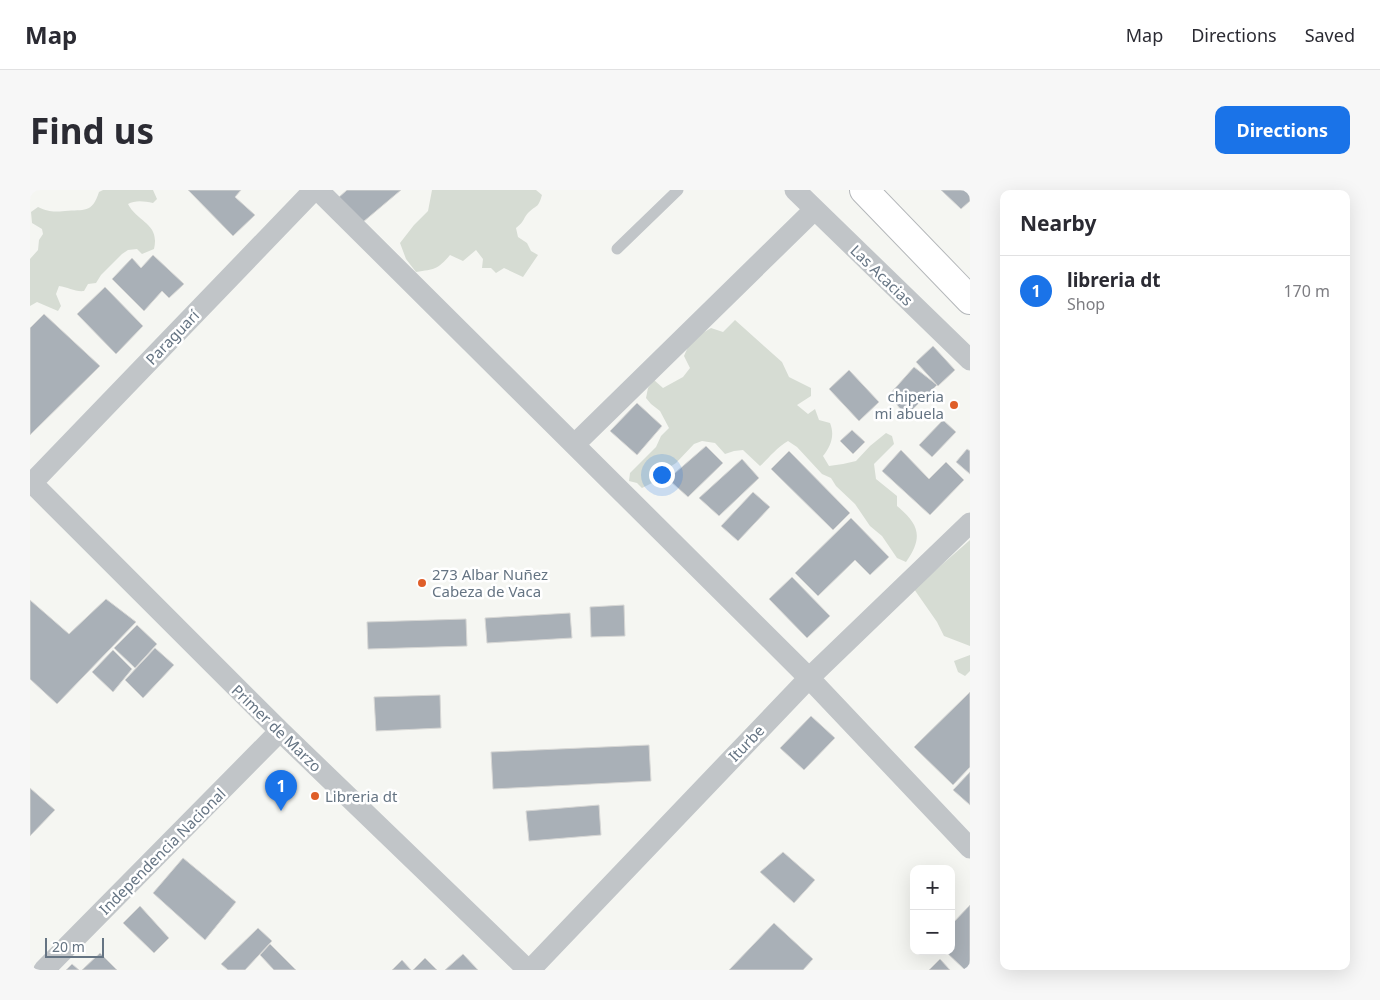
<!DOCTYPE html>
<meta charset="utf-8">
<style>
:root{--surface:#fff;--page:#f7f7f7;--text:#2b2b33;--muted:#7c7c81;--line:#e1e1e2;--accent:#1a73e8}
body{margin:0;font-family:"Noto Sans",sans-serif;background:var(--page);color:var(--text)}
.controls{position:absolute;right:15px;bottom:15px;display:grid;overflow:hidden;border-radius:10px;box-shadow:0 5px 20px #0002}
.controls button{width:45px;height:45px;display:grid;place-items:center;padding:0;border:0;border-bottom:1px solid var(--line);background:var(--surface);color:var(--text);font:25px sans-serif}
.scale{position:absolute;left:15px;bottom:12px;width:59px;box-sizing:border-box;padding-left:5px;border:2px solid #657483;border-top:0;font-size:14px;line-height:18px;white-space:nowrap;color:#657483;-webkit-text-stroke:4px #fff;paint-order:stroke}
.you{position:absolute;left:631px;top:284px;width:18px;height:18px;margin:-12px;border:4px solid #fff;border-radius:50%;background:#1a73e8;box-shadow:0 0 0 8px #1a73e833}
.badge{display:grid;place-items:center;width:32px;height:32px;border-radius:50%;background:var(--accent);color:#fff;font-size:16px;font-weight:700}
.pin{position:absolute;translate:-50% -41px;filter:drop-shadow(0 1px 2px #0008)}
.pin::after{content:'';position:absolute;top:26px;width:18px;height:15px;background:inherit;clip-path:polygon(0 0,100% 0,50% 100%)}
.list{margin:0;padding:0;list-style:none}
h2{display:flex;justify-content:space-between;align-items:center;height:65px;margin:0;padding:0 20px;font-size:21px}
h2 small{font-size:16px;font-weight:400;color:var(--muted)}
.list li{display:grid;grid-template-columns:32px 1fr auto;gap:15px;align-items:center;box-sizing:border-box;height:70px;padding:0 20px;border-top:1px solid var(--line)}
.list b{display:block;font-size:19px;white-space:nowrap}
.list p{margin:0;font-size:16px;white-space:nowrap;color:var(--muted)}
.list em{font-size:16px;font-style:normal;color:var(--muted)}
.map{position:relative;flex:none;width:940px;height:780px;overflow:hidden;border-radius:10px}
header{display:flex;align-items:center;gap:30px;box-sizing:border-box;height:70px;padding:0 25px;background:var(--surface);border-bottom:1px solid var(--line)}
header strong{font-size:24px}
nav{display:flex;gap:28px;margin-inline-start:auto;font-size:18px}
.intro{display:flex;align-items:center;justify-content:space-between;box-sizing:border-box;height:120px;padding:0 30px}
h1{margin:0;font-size:35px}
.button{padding:12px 22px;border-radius:10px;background:var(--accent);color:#fff;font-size:18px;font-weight:700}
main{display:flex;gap:30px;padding:0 30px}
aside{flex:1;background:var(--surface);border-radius:10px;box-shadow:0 5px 20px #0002}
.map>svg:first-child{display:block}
.green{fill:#d6dcd3}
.building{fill:#a9b0b7;stroke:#d7d7d5}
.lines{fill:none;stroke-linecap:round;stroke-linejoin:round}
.trunk-casing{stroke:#b4b7ba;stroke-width:30}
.service{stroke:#c1c5c8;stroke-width:11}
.minor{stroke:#c1c5c8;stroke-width:21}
.trunk{stroke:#fff;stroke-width:28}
.poi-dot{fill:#df5e29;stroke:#fff;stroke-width:2}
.labels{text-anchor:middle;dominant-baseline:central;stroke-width:5;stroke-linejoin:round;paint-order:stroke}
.street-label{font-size:15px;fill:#657483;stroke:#fff}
.poi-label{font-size:15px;fill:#657483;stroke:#fff;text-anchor:start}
</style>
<header>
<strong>Map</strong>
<nav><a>Map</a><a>Directions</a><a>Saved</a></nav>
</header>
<div class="intro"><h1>Find us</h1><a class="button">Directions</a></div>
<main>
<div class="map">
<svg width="940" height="780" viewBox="0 0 940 780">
<rect width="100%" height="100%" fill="#f5f6f2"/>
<path class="green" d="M73 0H123L127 9 123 13C114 11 105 10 98 14 108 33 130 33 124 59L112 64 107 59 98 60 92 64 71 85 66 93 58 94 54 101C45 102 38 97 29 96L26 104 31 116 28 121 7 112 0 116V69L8 60 9 50 13 44 12 39 2 33 1 22 8 17C19 22 23 22 35 21 54 19 62 24 69 2Z
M402 0H506L512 5C508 18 508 14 499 22 493 28 495 31 486 38L488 47 497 53 501 61 508 65 493 87 474 78 466 83 461 78H452L453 69 446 60 433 71 420 65C407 80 405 79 386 82L376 69 370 53 384 35 398 21Z
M705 130 752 172 759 187 781 198V206L767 215 778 224 785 219 789 230 800 233C805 245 801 256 793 266L799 276 813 274 826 271 840 256 856 243 862 246 864 254 844 274 846 289 867 306V316C890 335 893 348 876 372L867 368 852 346 840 336 825 314 806 296 801 288 792 284 767 257 758 251C746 258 740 267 730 276L713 260 704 261 695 264 685 253 672 251 664 254 646 273 635 280 628 290 612 298 607 293 599 291 600 283 626 257 631 246 639 238 630 221 621 214 616 208 618 198 624 190 633 198 653 187 660 178 654 166 661 150 681 138 693 142Z
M940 350V456L914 446 907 432 884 399Z
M940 465V481L935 486 928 482 924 471Z"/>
<path class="building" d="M158 0H211L205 7 225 25 203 46Z
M317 0H371L333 32 308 8Z
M911 0H940V11L931 19Z
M123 65 154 94 139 108 132 101 114 121 82 89 102 68 111 78Z
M75 97 113 136 86 164 47 124Z
M14 124 70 176 0 245V138Z
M903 156 925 180 908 196 886 172Z
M884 177 907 195 876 226 859 205Z
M819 180 849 212 829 231 799 199Z
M607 213 632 236 607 265 580 241Z
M913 230 926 242 902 267 889 255Z
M822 240 835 252 823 264 810 251Z
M676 256 693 273 658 307 638 289Z
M937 259 940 261V284L926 272Z
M871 260 899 289 916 272 934 290 900 325 852 281Z
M759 261 820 323 803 340 741 279Z
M712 269 729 288 689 326 669 308Z
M723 302 740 317 708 351 691 336Z
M821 328 859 367 840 385 825 370 788 406 765 383Z
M762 387 800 426 777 448 739 409Z
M76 409 106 432 27 514 0 489V410L39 444Z
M594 415 595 446 561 447 560 417Z
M540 423 542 448 457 453 455 428Z
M436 429 437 456 338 459 337 432Z
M107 435 127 454 105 478 84 458Z
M125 458 144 475 113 508 95 490Z
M83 460 102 479 83 502 62 482Z
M940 502V577L923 595 884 557Z
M410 505 411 538 346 541 344 507Z
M781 526 805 548 774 580 750 558Z
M619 555 621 591 463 599 461 562Z
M940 582V615L923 600Z
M0 598 25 620 0 646Z
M569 615 571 645 499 651 496 621Z
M753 662 785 690 764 713 730 682Z
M153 668 206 712 175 750 123 703Z
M940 715V780H935L915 761H921V735Z
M110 716 139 748 124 763 93 733Z
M744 733 783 769 773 780H699Z
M228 738 242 751 215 780H198L191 774Z
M240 754 266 780H244L230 765Z
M70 763 87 780H52Z
M433 764 448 780H415Z
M395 768 407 780H383Z
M910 769 920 780H899Z
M372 770 381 780H362Z
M42 774 49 780H36Z"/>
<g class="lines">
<defs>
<path id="trunk" d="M834 0 940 110"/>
</defs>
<use href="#trunk" class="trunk-casing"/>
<path class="service" d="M587 59 648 0"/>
<path class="minor" d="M288 0 779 488 940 658
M765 0 940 170
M545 254 784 20
M0 291 250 541 498 780
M0 295 284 0
M14 780 250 541
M500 780 779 488 940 333"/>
<use href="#trunk" class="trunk"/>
</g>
<g class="poi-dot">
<circle cx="924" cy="215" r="5"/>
<circle cx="392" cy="393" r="5"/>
<circle cx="285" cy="606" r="5"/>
</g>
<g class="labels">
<g class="street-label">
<text transform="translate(852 85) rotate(44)">Las Acacias</text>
<text transform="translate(142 147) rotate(-46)">Paraguarí</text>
<text transform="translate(247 538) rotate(44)">Primer de Marzo</text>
<text transform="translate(716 553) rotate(-46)">Iturbe</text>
<text transform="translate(132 661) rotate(-45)">Independencia Nacional</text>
</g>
<g class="poi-label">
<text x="914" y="206" text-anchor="end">chiperia<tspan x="914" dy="17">mi abuela</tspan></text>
<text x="402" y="384">273 Albar Nuñez<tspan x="402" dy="17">Cabeza de Vaca</tspan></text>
<text x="295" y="606">Libreria dt</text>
</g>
</g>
</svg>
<div class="controls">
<button>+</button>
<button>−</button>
</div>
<div class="scale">20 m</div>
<div class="you"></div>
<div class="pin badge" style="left:251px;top:621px">1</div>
</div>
<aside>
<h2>Nearby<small></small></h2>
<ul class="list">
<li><span class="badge">1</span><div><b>libreria dt</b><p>Shop</p></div><em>170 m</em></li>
</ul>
</aside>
</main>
